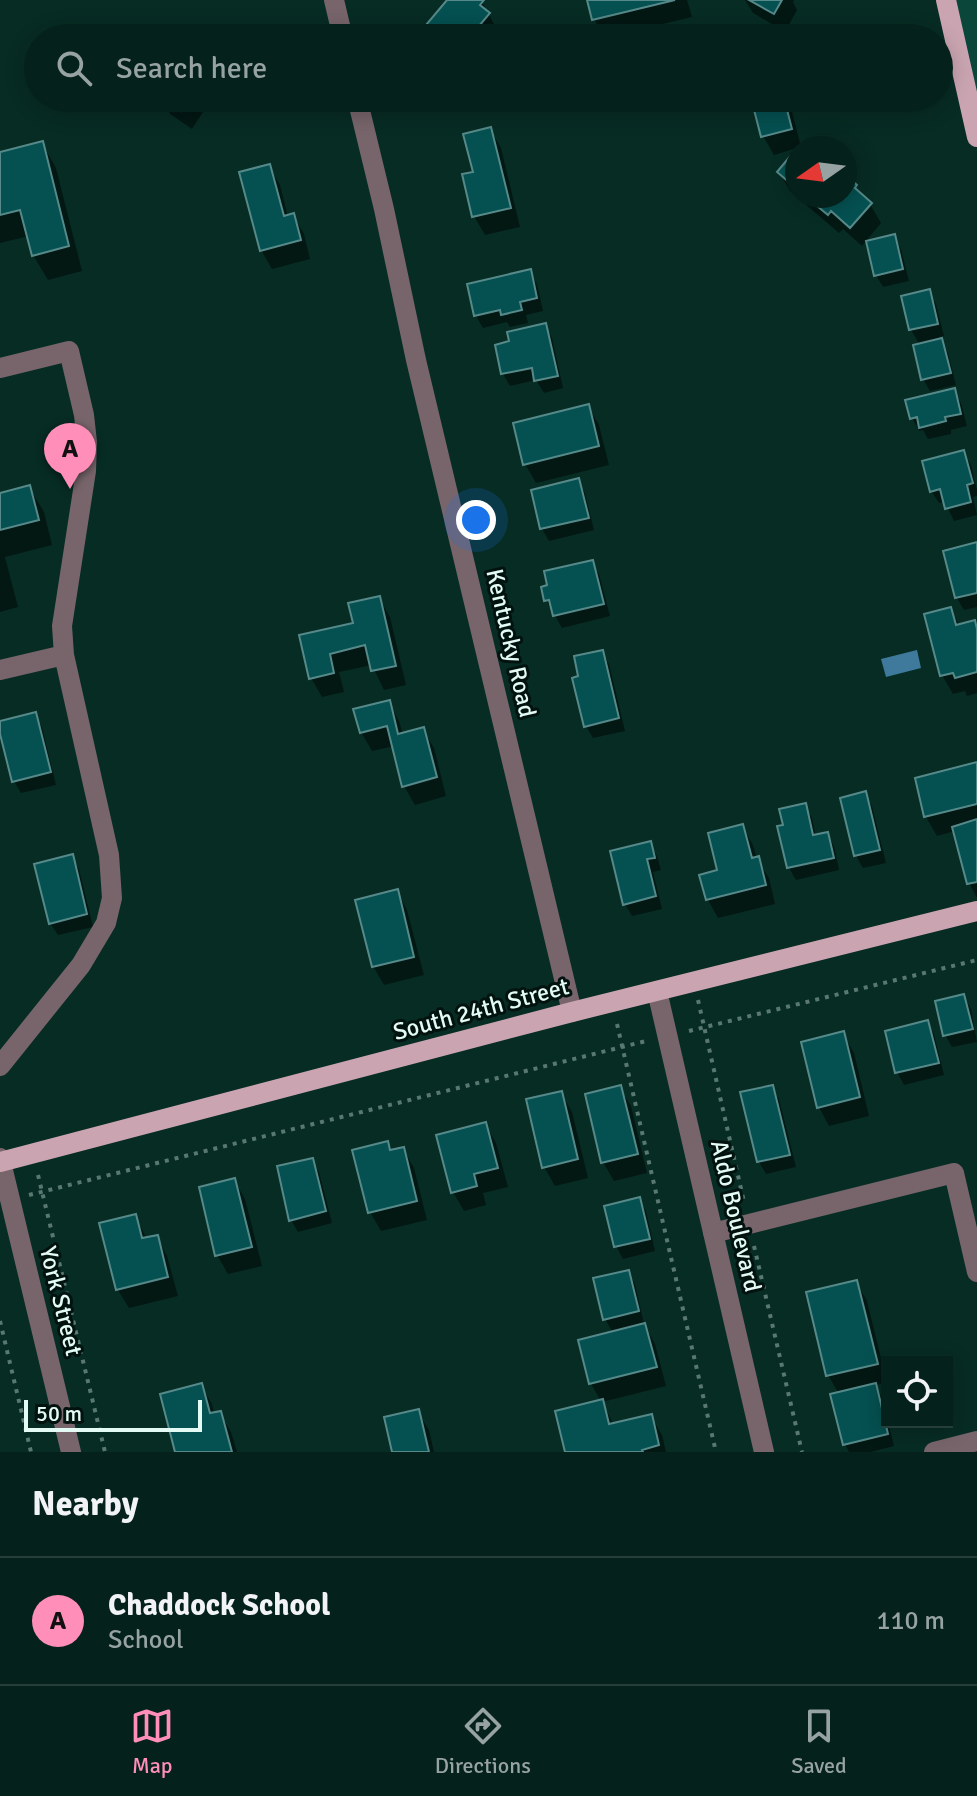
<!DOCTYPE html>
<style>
:root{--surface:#05211b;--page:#132e28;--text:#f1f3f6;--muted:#97a3a3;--line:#263e3a;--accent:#ff8eb9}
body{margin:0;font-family:Signika,sans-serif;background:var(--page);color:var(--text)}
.controls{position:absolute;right:24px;bottom:24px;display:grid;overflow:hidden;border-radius:0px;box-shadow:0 4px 20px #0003}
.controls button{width:72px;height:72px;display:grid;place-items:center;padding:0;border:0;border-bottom:2px solid var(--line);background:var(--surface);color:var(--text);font:40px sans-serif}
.compass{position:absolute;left:785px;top:136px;width:72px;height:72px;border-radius:50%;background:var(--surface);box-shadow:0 4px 20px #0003;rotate:256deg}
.scale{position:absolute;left:24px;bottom:20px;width:178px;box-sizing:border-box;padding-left:8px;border:4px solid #e3fbf4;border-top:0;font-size:22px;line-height:28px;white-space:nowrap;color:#e3fbf4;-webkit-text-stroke:6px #02120e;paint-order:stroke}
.you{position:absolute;left:476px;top:520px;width:28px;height:28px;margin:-20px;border:6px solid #fff;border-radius:50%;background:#1a73e8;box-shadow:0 0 0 12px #1a73e833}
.badge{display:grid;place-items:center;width:52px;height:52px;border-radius:50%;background:var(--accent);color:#111;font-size:26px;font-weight:700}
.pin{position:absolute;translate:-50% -66px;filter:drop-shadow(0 2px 4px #0008)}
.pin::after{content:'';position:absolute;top:42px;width:28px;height:24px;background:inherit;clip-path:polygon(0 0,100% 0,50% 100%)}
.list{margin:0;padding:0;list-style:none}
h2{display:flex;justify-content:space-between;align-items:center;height:104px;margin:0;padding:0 32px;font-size:34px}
h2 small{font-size:26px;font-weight:400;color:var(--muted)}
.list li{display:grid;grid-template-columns:52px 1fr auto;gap:24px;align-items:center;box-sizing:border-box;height:128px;padding:0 32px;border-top:2px solid var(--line)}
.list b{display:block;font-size:30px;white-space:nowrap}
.list p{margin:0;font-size:26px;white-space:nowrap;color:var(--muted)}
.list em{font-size:26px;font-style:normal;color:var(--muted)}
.icon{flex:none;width:44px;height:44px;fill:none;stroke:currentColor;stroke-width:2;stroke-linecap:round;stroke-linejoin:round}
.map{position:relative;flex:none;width:977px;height:1452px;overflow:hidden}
.search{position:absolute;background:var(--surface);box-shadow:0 4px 20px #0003;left:24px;right:24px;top:24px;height:88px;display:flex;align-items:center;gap:20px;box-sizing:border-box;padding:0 28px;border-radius:44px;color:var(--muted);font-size:30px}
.sheet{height:232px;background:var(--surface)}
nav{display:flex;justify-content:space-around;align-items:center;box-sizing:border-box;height:112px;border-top:2px solid var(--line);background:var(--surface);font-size:22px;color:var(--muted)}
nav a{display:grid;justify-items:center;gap:4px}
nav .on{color:var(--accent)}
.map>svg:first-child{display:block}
.green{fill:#0b463b}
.water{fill:#3f799c}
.shadow{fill:#0007}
.building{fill:#055051;stroke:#568989;stroke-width:2}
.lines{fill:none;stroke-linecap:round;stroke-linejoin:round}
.path{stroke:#587870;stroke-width:4;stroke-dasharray:4 6;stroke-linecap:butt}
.minor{stroke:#77656b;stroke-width:20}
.major{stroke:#caa5b1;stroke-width:20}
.labels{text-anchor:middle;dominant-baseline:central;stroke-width:6;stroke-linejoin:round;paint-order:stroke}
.street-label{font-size:24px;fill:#e3fbf4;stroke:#02120e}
</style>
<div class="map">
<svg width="977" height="1452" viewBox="0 0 977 1452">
<rect width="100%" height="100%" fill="#072c24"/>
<path class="green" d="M946 0H977V137Z"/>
<path class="water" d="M917 650 921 668 886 677 881 659Z"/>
<path class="shadow" d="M450 0H481L499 33 495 38H418Z
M589 0H687L692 17 605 38 594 19Z
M745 0H794L793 2 797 10 785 32 753 13Z
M161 98H240L207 106 192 129 170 114Z
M451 98H468L461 106Z
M754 98H798L799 102 790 104 801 147 804 143 810 148H797L774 155 763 136Z
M490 129 501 148 520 227 485 235 474 216Z
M42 143 56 168 82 271 48 280 33 255 29 236 0 243V154Z
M797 151V196H845V178L870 204 881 223 862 246 843 229 839 233 790 191 779 172Z
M269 167 280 185 288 217 293 215 304 234 310 259 272 269 261 250Z
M894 236 901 249 909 281 883 287 876 275Z
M530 271 537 284 543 311 526 315 528 323 510 327 507 322 483 328 476 316 469 285Z
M929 291 936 304 944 336 939 337 948 353 956 385 930 391 923 379 920 345 911 330 903 297Z
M545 325 552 338 563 388 544 393 536 380 510 386 503 374 497 346 511 343Z
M954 390 961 403 967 426 951 430V434L928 439 923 430 919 431 912 418Z
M588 406 599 425 609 465 536 483 525 464Z
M963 452 971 465 977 490V496L973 497 977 515 954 521 945 502 939 503 931 491Z
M578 481 585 493 594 530 549 541 542 529 533 492Z
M29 487 44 512 52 545 5 557 18 607 0 612V495Z
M977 544V607L964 610 957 598 946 552Z
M592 562 599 574 610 616 562 628 546 600Z
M379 598 390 617 406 685 384 690 372 665 339 672 344 692 322 697 311 678 301 637 356 624Z
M950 609 960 626 974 623 977 628V693L967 696 965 691 953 694 942 675Z
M602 652 609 664 625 731 593 738 586 726Z
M389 702 399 721 403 735 423 730 434 748 446 796 415 805 404 786 394 746 372 751 361 732Z
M35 715 42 727 56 785 21 793 14 781 0 723Z
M977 764V898L969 883 955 831 937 836 926 817 917 779Z
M865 794 872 806 886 863 863 868 856 856 842 799Z
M805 805 812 818 816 837 827 834 834 846 839 870 796 880 789 868 786 826Z
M742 826 753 845 757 859 769 878 775 904 718 918 708 900Z
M650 843 657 856 661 870 653 872 662 909 632 916 625 904Z
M72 857 79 869 93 927 58 935 50 923Z
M397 891 407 910 424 975 384 985 373 966Z
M963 996 971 1009 977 1042 952 1047 945 1035Z
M927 1022 934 1034 944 1075 904 1085 897 1072Z
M843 1034 854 1053 869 1116 829 1126 819 1107Z
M772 1087 779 1099 796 1167 766 1174 759 1162 742 1094Z
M620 1088 631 1106 647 1173 614 1181 603 1162Z
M561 1093 572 1112 588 1178 555 1186 544 1167Z
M485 1124 496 1143 508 1187 483 1193 486 1205 464 1211 453 1192Z
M387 1143 392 1152 403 1149 414 1168 427 1220 381 1231 370 1212Z
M312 1160 319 1172 332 1223 298 1232 291 1220Z
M234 1180 245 1199 262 1266 228 1274 217 1255Z
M639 1199 646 1211 655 1251 623 1259 616 1246Z
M135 1216 147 1239 157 1237 167 1256 178 1296 129 1308 118 1290Z
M628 1272 635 1284 644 1324 655 1344 666 1386 602 1402 614 1425 651 1416 662 1435 666 1452H567L601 1401 591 1384 580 1342 613 1333 605 1319Z
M856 1282 867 1301 887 1383 875 1385 882 1398 894 1446 871 1452H849L845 1444 839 1394 828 1375Z
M201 1385 212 1404 214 1414 220 1413 231 1432 237 1452H177Z
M418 1412 429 1430 434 1452H394Z"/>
<path class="building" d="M447 0H484L480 5 490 13 474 32 481 38H415Z
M587 0H675L592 20Z
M749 0H782L774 14Z
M161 98H190L181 111Z
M751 98H784L792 129 761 137Z
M491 127 511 208 472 217 462 174 473 172 463 134Z
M43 141 69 246 32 256 20 210 0 215V152Z
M797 148V189L777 172Z
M270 164 284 216 294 213 301 240 260 251 239 172Z
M845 175 857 185 855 188 872 203 850 228 831 211 828 215 805 196H845Z
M895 234 903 269 874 276 866 241Z
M531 269 537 298 520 302 522 310 501 315 500 310 474 316 467 284Z
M930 289 938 324 909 330 901 296Z
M546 323 558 376 534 381 532 368 501 374 495 345 509 341 507 332Z
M942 338 951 373 921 380 913 345Z
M955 388 961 414 945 417 946 421 919 428 917 417 910 419 905 400Z
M589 404 599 446 523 465 513 423Z
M964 450 973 483 967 485 971 502 945 509 940 489 930 492 922 461Z
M579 478 589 518 540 529 531 490Z
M30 485 39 520 0 530V493Z
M977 542V593L955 598 943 551Z
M593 560 604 604 553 616 549 600 544 601 541 587 547 585 544 571Z
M380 596 396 666 371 671 365 645 330 654 334 673 309 679 299 635 353 623 348 603Z
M951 607 956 625 975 620 977 629V672L955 678 953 673 940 676 924 614Z
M603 650 619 718 584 727 572 678 578 676 574 656Z
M390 700 398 734 424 727 437 777 402 787 387 726 360 733 353 709Z
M36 712 51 772 12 782 0 734V721Z
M977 762V804L924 817 915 778Z
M866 791 880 850 854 856 840 798Z
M806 803 813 835 828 832 834 858 787 868 777 826 783 825 779 809Z
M977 819V882L967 884 952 827Z
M743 824 752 858 759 856 766 885 706 900 699 875 717 870 708 833Z
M651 841 655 858 647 859 656 896 623 905 610 851Z
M73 854 87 914 49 924 34 864Z
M398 889 414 957 372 967 355 900Z
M964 994 973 1029 943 1036 935 1001Z
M928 1020 939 1063 895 1073 885 1031Z
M844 1031 860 1097 817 1108 801 1042Z
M621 1085 638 1154 601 1163 585 1094Z
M773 1085 790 1155 757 1162 740 1092Z
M562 1091 578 1159 542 1168 526 1099Z
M486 1122 498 1168 474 1174 477 1186 451 1193 436 1135Z
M388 1141 390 1150 404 1147 417 1201 368 1213 352 1150Z
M313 1158 326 1211 289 1221 277 1166Z
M235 1178 252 1247 215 1256 199 1187Z
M640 1197 650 1239 614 1247 604 1206Z
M136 1214 142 1238 158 1235 168 1277 116 1290 99 1223Z
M629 1270 639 1311 603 1320 593 1278Z
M857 1280 878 1364 826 1376 806 1292Z
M645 1323 657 1367 589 1384 578 1340Z
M202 1383 210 1413 221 1411 232 1452H175L160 1394Z
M876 1383 888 1434 843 1445 830 1394Z
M603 1399 609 1424 652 1414 659 1445 642 1450 643 1452H565L555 1411Z
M419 1409 429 1452H392L384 1417Z"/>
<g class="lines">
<path class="path" d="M698 1000 744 1202
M617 1024 716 1452
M689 1031 977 960
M38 1175 105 1452
M29 1195 646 1041
M754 1246 802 1452
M0 1321 31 1452"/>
<path class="minor" d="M334 0 343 38
M357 98 384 209 416 360 572 1012
M0 368 69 351 84 415 87 442 86 471 62 626 64 655 109 855 112 898 106 923 81 965 0 1066
M0 670 64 655
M657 991 764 1452
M0 1158 71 1452
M713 1233 954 1173 977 1272
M934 1452 977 1441"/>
<path class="major" d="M946 0 977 137
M0 1162 572 1012 977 911"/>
</g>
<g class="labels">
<g class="street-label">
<text transform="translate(511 643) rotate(77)">Kentucky Road</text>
<text transform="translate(481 1009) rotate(-15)">South 24th Street</text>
<text transform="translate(736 1216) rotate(77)">Aldo Boulevard</text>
<text transform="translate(61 1301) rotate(76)">York Street</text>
</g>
</g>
</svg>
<div class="controls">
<button><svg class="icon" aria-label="locate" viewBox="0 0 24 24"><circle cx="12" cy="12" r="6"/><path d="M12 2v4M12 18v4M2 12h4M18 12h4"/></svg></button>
</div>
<svg class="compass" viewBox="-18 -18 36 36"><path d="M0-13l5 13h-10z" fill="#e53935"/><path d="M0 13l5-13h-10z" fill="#97a3a3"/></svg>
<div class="scale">50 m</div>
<div class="you"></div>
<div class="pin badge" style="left:70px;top:489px">A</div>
<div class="search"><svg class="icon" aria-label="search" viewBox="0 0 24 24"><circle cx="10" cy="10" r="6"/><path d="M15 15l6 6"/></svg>Search here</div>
</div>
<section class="sheet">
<h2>Nearby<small></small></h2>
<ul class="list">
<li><span class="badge">A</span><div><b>Chaddock School</b><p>School</p></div><em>110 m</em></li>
</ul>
</section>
<nav>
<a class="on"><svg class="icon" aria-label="map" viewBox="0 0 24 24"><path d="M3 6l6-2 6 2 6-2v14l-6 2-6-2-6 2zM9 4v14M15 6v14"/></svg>Map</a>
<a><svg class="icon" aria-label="directions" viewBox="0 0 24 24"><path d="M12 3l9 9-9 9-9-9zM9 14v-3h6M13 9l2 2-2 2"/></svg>Directions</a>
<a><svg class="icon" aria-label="saved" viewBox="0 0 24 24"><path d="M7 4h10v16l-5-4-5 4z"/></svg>Saved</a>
</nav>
